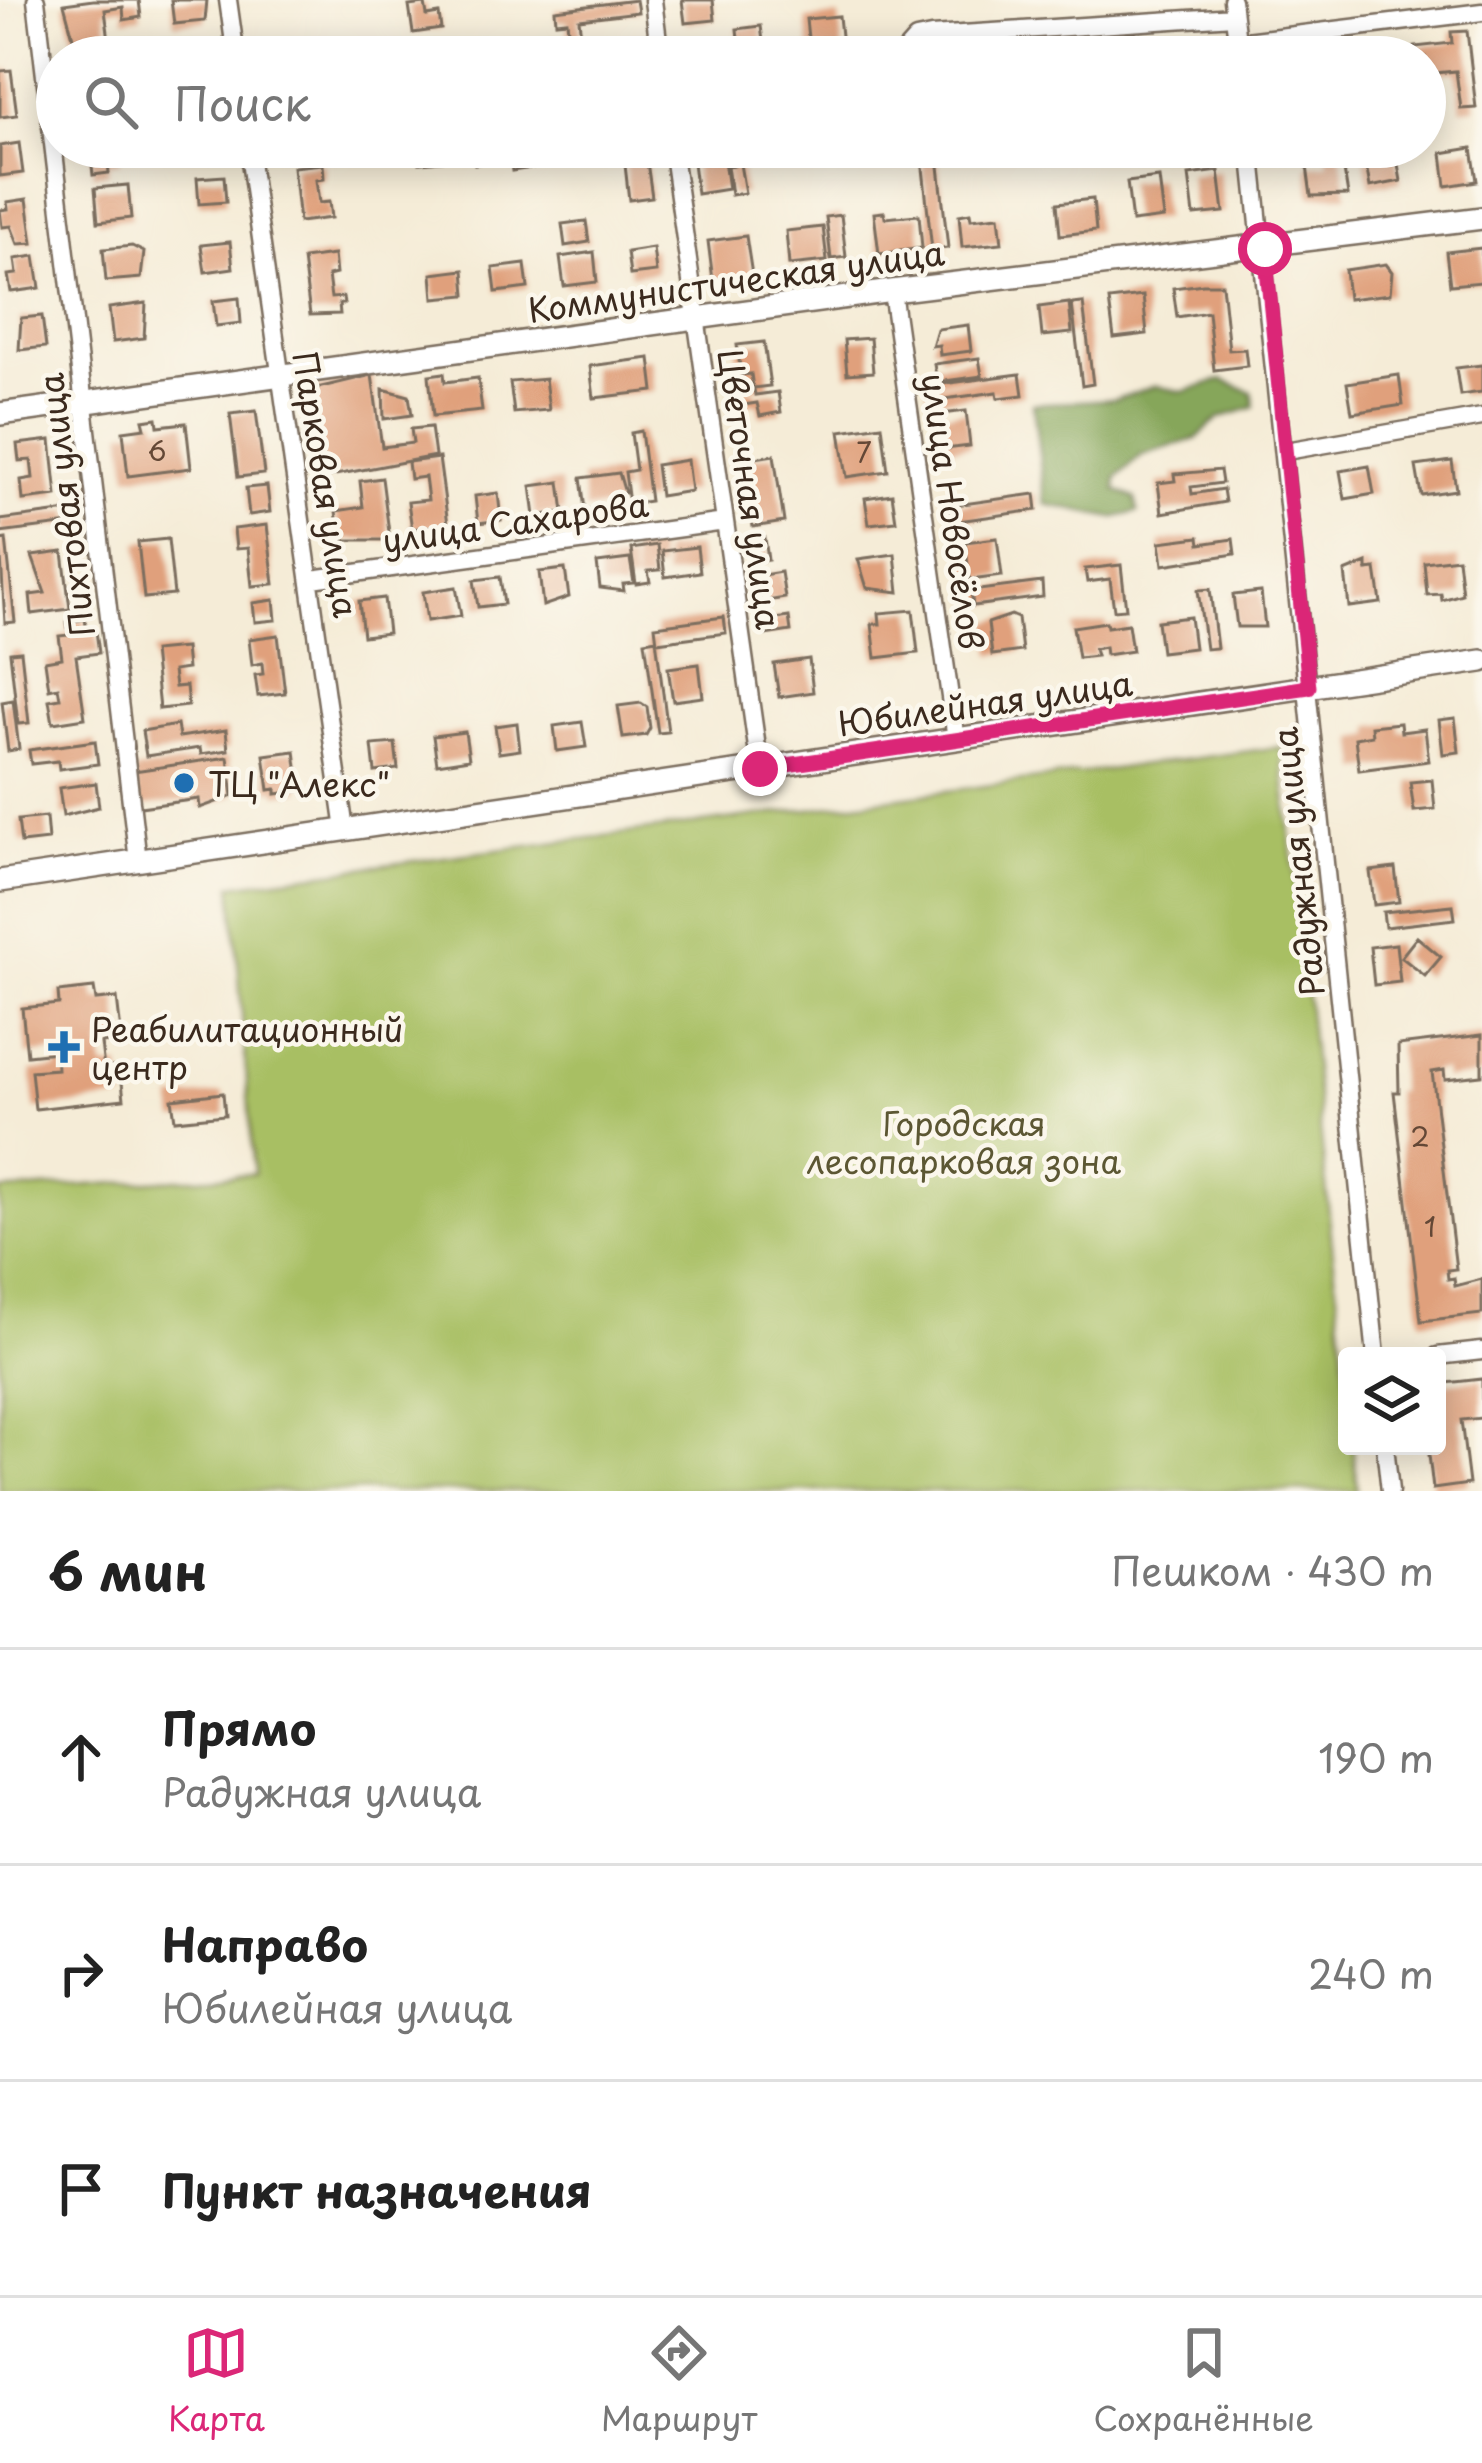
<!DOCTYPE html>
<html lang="ru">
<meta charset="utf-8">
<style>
:root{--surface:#fff;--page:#f2f2f2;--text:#222;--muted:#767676;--line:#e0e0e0;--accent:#db2777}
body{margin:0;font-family:"Playpen Sans",sans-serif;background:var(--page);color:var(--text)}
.controls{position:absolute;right:36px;bottom:36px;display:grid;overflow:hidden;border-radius:12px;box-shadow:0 6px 30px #0003}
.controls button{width:108px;height:108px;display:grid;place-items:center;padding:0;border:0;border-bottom:3px solid var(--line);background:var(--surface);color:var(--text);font:60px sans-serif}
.stop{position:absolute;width:36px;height:36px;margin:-27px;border:9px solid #db2777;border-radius:50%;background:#fff}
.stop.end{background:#db2777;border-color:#fff;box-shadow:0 3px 12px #0008}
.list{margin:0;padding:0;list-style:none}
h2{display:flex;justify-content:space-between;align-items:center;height:156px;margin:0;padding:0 48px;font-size:51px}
h2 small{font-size:39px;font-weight:400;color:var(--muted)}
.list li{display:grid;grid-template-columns:78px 1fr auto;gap:36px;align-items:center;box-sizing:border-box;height:216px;padding:0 48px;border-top:3px solid var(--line)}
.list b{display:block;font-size:45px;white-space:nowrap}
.list p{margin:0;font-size:39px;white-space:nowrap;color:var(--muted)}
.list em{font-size:39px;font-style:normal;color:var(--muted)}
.icon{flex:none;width:66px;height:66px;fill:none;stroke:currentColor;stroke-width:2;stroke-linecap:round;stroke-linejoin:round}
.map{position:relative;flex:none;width:1482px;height:1491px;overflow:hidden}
.search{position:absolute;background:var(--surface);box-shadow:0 6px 30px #0003;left:36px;right:36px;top:36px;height:132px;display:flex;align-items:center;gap:30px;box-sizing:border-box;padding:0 42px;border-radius:66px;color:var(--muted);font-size:45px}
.sheet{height:804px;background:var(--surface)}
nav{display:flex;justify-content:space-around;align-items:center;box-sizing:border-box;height:168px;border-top:3px solid var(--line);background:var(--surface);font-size:33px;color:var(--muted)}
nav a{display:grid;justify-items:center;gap:6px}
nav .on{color:var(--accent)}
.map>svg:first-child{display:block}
.green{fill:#a8bf64;stroke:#727441;stroke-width:3}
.forest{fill:#86a65a;stroke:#60683c;stroke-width:3}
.building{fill:#e0a07c}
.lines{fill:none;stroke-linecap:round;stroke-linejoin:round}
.minor-casing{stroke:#7c6e5f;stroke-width:21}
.tertiary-casing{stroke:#7c6e5f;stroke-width:26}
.minor{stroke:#fff;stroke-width:16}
.tertiary{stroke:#fff;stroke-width:21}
.route{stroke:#db2777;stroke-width:15}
.poi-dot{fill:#1f6fb2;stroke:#fbf7ec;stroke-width:4.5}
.labels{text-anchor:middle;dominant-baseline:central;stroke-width:9;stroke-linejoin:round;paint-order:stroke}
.number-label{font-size:27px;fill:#644836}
.street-label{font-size:33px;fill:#3b2a1e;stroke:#fbf7ec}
.poi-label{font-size:33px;fill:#3b2a1e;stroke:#fbf7ec;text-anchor:start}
.park-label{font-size:33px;fill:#5c5733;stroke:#fbf7ec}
</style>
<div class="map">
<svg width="1482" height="1491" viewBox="0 0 1482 1491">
<rect width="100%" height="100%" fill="#fbf7ec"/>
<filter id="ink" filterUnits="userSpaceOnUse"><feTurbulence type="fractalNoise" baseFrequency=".00833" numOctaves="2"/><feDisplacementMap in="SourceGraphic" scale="24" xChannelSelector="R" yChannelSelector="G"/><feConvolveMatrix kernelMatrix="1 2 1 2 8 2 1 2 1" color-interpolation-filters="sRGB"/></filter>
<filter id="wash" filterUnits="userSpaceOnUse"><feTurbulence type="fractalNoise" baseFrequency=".004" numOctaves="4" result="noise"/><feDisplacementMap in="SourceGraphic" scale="48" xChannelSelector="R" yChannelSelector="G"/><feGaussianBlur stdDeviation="2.7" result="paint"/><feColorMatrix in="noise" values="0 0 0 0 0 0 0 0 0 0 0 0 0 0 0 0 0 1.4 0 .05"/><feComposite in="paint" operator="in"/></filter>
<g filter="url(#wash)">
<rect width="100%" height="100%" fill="#f5ecd7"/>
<path class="green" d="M1281 747 1347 1390V1446H1353L1357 1491H0V1191L254 1174 232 885Z"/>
<path class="forest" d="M1222 380 1252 392 1255 407 1219 418 1196 439 1142 455 1117 477 1116 490 1135 498 1138 512 1113 518 1045 504 1033 404 1116 399 1156 386 1182 392Z"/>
<g id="blocks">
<path class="building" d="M93 0H139L141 17 124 20 123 7 105 10 109 40 75 45 64 4Z
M171 0H207L205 21 174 24Z
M636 0 638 12 579 19 583 55 571 57 567 21 556 22 555 10Z
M682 0H713L715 20 685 23Z
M425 4 427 16 439 14 441 29 413 33 409 6Z
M839 16 843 56 810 57 806 19Z
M761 26 765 57H740L737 29Z
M1467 31 1476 108 1461 109 1456 71 1425 74V57H1416L1415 47 1452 43 1451 32Z
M1212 37 1213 57H1179L1178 40Z
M636 38 638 57H613L611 41Z
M1143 39 1144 57H1102L1101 41Z
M1030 43V57H991V46Z
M11 70 17 115 0 117V71Z
M19 143 23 173 0 176V146Z
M90 147H118L120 162 108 163 109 173 93 175Z
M419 147H460L461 159 420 163Z
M474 147H505L506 161 475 164Z
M509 147H537L539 167 512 171Z
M691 147H722L728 189 697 194Z
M1326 147H1340L1348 195 1311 196 1307 166 1328 163Z
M1472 148 1477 181 1446 186 1442 153Z
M1396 153 1401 181 1370 187 1365 159Z
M938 157 948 248 932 250 922 159Z
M647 162 652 197 629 200 625 165Z
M323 164 324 179 316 180 319 203 329 202 331 218 299 222 293 167Z
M740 164 745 193 731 195 727 166Z
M1219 171 1224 212 1194 215 1189 175Z
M224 176 226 202 199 204 197 178Z
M1159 178 1164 218 1132 222 1127 182Z
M128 185 131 218 98 222 95 188Z
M27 199 33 243 18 244 11 226 2 227 0 210 8 209 7 202Z
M1093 199 1096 231 1060 235 1057 203Z
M884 212 885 218 919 215 922 248 879 254 874 213Z
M970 213 971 219 999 216 1002 243 962 247 959 215Z
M841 215 846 257 831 259 826 217Z
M586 221 589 242 565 246 562 224Z
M823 227 827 261 789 265 786 231Z
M746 236 752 275 713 280 708 241Z
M230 242 233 268 205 272 201 245Z
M132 246 144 252 141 278 106 281 103 249Z
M653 248 656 272 630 275 627 252Z
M1482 248V282L1450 285 1446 252Z
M594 252 597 282 564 286 560 257Z
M334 255 336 274 328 276 331 298 343 297 344 304H339L340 314 310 315 303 259Z
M35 256 40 288 11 292 8 275 17 274 15 259Z
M525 264 528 288 496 292 493 268Z
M1386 264 1392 272 1390 294 1348 299 1345 270Z
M464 270 466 295 434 298 432 274Z
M1203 284H1222L1229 350 1245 349 1247 366 1214 370 1208 312 1177 317 1173 288Z
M1143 296 1147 334 1114 338 1109 300Z
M239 298 241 323 216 326 213 301Z
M146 303 144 338 113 342 109 308Z
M1069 303 1072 333 1042 336 1039 307Z
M1083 303 1093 384 1082 386 1072 304Z
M42 316 46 347 19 350 21 318Z
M968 325 971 351 940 355 939 345 932 346 937 329Z
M870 338 873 372 847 374 844 340Z
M764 342 770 386 753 388 751 374 741 375 737 345Z
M650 358 654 391 594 398 590 366Z
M979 358 982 376 937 382 934 364Z
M1482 365V392L1460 395 1456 368Z
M444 373 445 382 478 378 482 411 433 416 429 375Z
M1020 374 1023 395 998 398 997 392 929 401 927 386Z
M372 375 382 447 413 443 411 429 431 427 435 456 325 477 313 389Z
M1399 375 1403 405 1352 413 1347 383Z
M545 379 549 410 514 413 510 382Z
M383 389 409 396 412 415 384 419Z
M754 389 755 395 778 392 781 412 760 416 757 403 731 407 730 393Z
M256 411 264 474 238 477 230 414Z
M966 411 970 446 945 449 941 414Z
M157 418 158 426 186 423 191 468 128 476 123 431 145 428 143 420Z
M882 425 888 471 847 477 840 431Z
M641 431 650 501 629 504 625 472 636 470 631 433Z
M51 440 57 496 23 500 21 480 33 478 31 460 19 461 17 444Z
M774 455 784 522 753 527 743 460Z
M439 458 448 524 412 529 408 502 428 500 425 477 410 479 408 462Z
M687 460 691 491 660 496 656 465Z
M1452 461 1456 490 1421 495 1416 466Z
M1369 466 1374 494 1345 499 1340 471Z
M1220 470 1222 483 1191 487 1192 494 1223 489 1225 502 1162 513 1158 483 1175 481 1174 474Z
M619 473 625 493 617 494 618 505 585 510 581 478Z
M382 478 390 540H340L336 511 363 507 360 481Z
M560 482 564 512 535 516 531 486Z
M267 486 270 512 249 515 246 488Z
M498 493 501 520 478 523 475 496Z
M892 494 896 521 869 524 865 498Z
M1035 494 1037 510 951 522 949 506Z
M69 511 70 524 0 533V520Z
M267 525 274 584 252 586 248 548 236 549 234 529Z
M1199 537 1200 544 1233 539 1235 554 1163 565 1160 542Z
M765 538 768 560 750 563 747 541Z
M997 538 1002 576 970 580 965 542Z
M6 539 15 622 5 623 0 540Z
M168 539 174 595 144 598 138 542Z
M657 545 660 570 648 571 650 582 636 584 631 549Z
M697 547 700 572 665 577 662 551Z
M63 552 70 609 32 614 30 595 45 593 32 556Z
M895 554 899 592 867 588 858 559Z
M1458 558 1462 594 1442 600 1441 594 1427 595 1424 562Z
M630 559 634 583 623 584 624 591 600 588 597 563Z
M1367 563V570L1376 569 1381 603 1349 607 1345 572Z
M1121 565 1126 609 1114 610 1110 579 1087 582 1085 569Z
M565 569 569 597 543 606 539 572Z
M781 572 785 598 761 602 757 576Z
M500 577 504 604 478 607 474 580Z
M1042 582 1043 597 973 606 971 591Z
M456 587 461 616 427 621 423 592Z
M1210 589 1217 648 1206 649 1198 590Z
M1261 592 1265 627H1237L1233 595Z
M384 598 388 633 363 636 359 601Z
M274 600 276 620 255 622 253 603Z
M913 610 918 653 876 658 872 624H880L879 613Z
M1011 615 1018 618 1022 651 992 655 988 623Z
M724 617 726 633 657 642 655 626Z
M789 617 791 631 765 635 763 621Z
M1190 617 1194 648 1161 652 1157 621Z
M85 619 87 632 96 631 99 653 76 656 85 718 53 723 49 700 60 698 58 687 49 689 45 661 62 658 59 636 69 635 67 622Z
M1106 622 1107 627 1128 624 1132 651 1106 655 1105 647 1094 649 1096 656 1078 658 1073 627Z
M278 635 285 693 258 696 255 675 263 674 262 663 252 665 249 639Z
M656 639 668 732 658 733 645 641Z
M185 648 187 669 173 671 175 687 186 686 188 706 159 709 153 651Z
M21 651 29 723 18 724 10 652Z
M809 659 813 692 779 697 774 664Z
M699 664 703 697 673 701 668 668Z
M13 700 19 749 8 751 2 702Z
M641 703 647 707 650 728 646 735 623 738 618 706Z
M1455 718 1459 752 1443 754 1439 720Z
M582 722 586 747 557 751 554 726Z
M517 723 520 750 499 753 495 726Z
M1400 723 1401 732 1425 729 1429 761 1359 770 1355 738 1372 735 1371 726Z
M177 725 179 737 226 730 228 750 201 754 200 748 146 756 142 731Z
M465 732 469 759 437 764 433 736Z
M95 741 98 764 59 769 58 761 31 764 29 750Z
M395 743 398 769 375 772 372 745Z
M295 751 300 791 276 794V789L269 790 264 755Z
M228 757 233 796 200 808 199 799 140 807 134 771Z
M1432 780 1435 809 1414 811 1410 782Z
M96 783 99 807 63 816 59 788Z
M46 817 48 840 21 843 18 820Z
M1395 868 1399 902 1374 905 1370 871Z
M1453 905 1455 919 1385 927 1383 912Z
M1417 937 1441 957 1425 976 1401 957Z
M1396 944 1400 982 1374 985 1370 947Z
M94 988 96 1000 117 998 122 1041 101 1043 104 1068 120 1066 124 1099 35 1109 31 1071 57 1069 56 1052 27 1055 22 1008 59 1004 58 992Z
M1482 1035V1075L1445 1079 1444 1070 1432 1072 1456 1269 1447 1270 1448 1279 1454 1278 1455 1286 1482 1279V1314L1421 1321 1394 1092H1399L1398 1045Z
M223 1093 225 1115 175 1120 172 1099Z
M1482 1379V1418L1461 1420 1469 1484 1433 1489 1428 1446H1437V1384Z"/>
</g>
</g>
<g filter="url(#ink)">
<use href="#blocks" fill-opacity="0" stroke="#7c6e5f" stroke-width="3"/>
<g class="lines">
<defs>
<path id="minor" d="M36 0 138 861
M228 0 236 57
M653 0 660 57
M1232 0 1239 57
M1237 42 1482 12
M900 57 916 39 931 36 1234 16
M248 147 345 830
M672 147 760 769
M1251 147 1376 1356
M892 291 956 739
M1286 451 1482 417
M312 579 725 522
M1437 1356 1482 1351
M1385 1446 1390 1491"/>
<path id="tertiary" d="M0 414 892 291 1482 218
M0 881 1482 661"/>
</defs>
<use href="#minor" class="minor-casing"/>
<use href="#tertiary" class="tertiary-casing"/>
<use href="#minor" class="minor"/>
<use href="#tertiary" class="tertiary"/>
</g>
</g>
<g class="lines" filter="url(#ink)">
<path class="route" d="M760 769 1309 687 1265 249"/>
</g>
<g class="poi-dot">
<circle cx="184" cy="783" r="12"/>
<path d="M58 1029h12v12h12v12h-12v12h-12v-12h-12v-12h12z"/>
</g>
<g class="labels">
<g class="number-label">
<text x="157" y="449">6</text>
<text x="864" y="451">7</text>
<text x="1420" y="1135">2</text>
<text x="1430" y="1225">1</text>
</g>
<g class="street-label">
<text transform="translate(736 280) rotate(-8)">Коммунистическая улица</text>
<text transform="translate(327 484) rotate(81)">Парковая улица</text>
<text transform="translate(751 489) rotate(82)">Цветочная улица</text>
<text transform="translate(65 505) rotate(-97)">Пихтовая улица</text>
<text transform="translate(954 511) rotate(82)">улица Новосёлов</text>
<text transform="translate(515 521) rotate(-8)">улица Сахарова</text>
<text transform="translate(985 702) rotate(-8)">Юбилейная улица</text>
<text transform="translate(1297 862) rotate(-96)">Радужная улица</text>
</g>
<g class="poi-label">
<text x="208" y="783">ТЦ "Алекс"</text>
<text x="91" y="1028">Реабилитационный<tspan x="91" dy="38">центр</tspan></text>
</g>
<g class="park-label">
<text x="964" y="1122">Городская<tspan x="964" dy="38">лесопарковая зона</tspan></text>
</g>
</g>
</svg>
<div class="controls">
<button><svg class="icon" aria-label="layers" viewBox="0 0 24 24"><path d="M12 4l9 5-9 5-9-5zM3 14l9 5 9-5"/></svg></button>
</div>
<div class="stop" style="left:1265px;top:249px"></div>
<div class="stop end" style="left:760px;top:769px"></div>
<div class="search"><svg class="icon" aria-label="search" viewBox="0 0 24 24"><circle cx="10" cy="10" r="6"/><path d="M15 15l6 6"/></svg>Поиск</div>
</div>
<section class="sheet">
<h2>6 мин<small>Пешком · 430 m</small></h2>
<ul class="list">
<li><svg class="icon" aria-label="ahead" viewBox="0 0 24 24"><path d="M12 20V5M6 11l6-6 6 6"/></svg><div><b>Прямо</b><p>Радужная улица</p></div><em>190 m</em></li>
<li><svg class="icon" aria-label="right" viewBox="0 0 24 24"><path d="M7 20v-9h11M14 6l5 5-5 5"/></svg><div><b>Направо</b><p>Юбилейная улица</p></div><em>240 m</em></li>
<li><svg class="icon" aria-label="arrive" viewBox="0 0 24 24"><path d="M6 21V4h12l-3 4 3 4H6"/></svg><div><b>Пункт назначения</b></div></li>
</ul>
</section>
<nav>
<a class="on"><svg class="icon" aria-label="map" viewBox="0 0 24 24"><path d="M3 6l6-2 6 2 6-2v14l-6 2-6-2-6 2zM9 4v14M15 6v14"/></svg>Карта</a>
<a><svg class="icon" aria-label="directions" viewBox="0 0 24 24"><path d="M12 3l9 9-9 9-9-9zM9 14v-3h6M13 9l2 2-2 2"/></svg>Маршрут</a>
<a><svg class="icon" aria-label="saved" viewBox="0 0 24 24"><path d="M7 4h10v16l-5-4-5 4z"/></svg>Сохранённые</a>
</nav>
